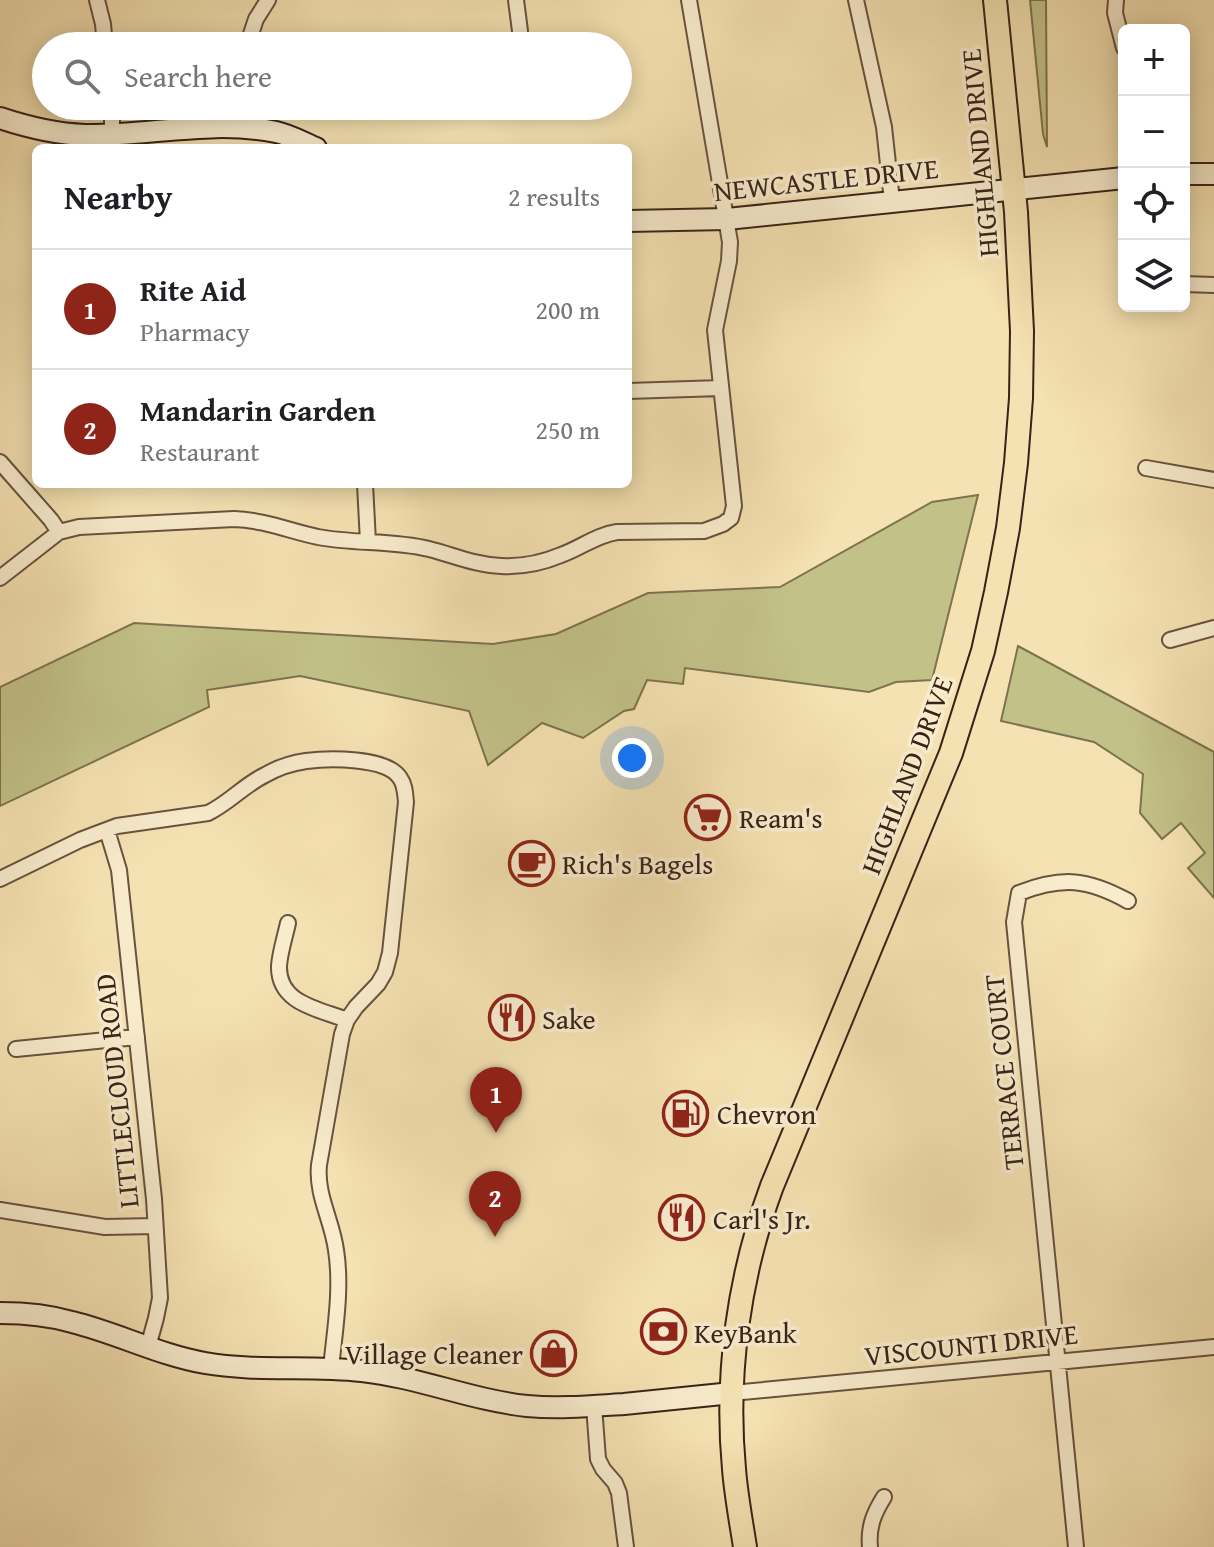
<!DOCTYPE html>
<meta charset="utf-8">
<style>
:root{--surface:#fff;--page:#f2f2f2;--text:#202124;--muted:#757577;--line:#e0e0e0;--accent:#8f2418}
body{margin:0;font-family:"Gentium Book Plus",serif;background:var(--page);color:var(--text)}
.controls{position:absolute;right:24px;top:24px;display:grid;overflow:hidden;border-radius:12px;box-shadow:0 4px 20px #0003}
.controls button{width:72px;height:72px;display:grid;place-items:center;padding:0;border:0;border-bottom:2px solid var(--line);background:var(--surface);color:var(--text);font:40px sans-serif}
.you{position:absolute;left:632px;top:758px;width:28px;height:28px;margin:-20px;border:6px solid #fff;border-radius:50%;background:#1a73e8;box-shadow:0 0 0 12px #1a73e833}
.badge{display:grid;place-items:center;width:52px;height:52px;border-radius:50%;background:var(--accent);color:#fff;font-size:26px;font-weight:700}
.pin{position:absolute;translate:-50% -66px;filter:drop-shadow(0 2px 4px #0008)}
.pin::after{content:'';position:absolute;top:42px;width:28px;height:24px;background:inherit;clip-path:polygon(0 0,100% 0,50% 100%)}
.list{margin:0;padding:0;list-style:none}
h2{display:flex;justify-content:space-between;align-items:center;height:104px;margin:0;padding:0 32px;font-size:34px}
h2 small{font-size:26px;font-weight:400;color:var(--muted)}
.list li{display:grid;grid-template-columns:52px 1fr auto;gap:24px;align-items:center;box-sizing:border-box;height:120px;padding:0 32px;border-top:2px solid var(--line)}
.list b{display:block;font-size:30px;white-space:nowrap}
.list p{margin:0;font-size:26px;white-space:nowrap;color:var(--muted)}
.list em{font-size:26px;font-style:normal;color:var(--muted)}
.icon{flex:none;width:44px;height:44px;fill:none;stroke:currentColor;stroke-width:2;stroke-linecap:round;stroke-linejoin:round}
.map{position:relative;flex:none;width:1214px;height:1547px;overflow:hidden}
.search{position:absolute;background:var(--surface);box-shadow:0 4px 20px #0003;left:32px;top:32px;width:600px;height:88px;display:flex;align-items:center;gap:20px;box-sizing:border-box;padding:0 28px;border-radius:44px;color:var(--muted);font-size:30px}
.panel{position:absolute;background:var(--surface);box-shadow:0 4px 20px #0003;left:32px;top:144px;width:600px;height:344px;border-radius:12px}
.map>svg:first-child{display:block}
.green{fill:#c2c288;stroke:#7e7250;stroke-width:2}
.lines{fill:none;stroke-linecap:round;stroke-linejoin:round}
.street-casing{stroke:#69523e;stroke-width:18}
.secondary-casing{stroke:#3a2218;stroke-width:24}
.primary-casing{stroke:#3a2218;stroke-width:26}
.street{stroke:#f8eccd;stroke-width:14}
.secondary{stroke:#f8eccd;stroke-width:20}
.primary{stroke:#f5e2b2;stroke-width:22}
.labels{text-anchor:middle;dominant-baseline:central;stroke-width:7;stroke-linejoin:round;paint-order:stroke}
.street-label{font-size:28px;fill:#3a2218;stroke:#f8eccd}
.poi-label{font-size:28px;fill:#3a2218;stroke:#f8eccd;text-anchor:start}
</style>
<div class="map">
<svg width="1214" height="1547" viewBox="0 0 1214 1547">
<rect width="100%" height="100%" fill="#f5e2b2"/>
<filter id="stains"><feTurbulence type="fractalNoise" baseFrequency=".0025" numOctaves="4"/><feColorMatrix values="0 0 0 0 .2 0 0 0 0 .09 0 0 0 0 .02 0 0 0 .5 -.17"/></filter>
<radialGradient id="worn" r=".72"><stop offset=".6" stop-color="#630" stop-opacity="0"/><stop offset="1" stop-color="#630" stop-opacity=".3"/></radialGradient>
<path class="green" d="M1030 0H1046L1047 147 1043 134Z
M978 495 932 680 896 682 869 692 685 668 683 684 647 680 634 709 624 711 583 738 542 723 488 765 469 711 300 676 207 690 209 707 0 806V687L134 623 493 644 556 634 648 593 780 587 932 502Z
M1018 646 1214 752V898L1188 868 1205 853 1181 823 1162 839 1140 813 1143 774 1094 742 1001 721Z"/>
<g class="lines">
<defs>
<path id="street" d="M97 0 103 24 105 46
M516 0 520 31
M856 0 884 127 892 201
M1116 0 1115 13 1124 48
M247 46 256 19 268 0
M112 106V148
M225 127 231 106
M1184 284 1214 285
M628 391 721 388
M0 462 51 520 59 532
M1146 468 1214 480
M365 484 368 542
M0 578 59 532 79 527 234 519C264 520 290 531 318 537 355 544 392 540 429 549 453 555 475 565 501 566 521 567 542 563 561 555 581 548 596 535 617 532L704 531 723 524 731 518 734 506 715 330 729 261 730 242 689 0
M1170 640 1214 628
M107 830 119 870 154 1199 160 1298 156 1318 148 1347
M0 879 80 840 117 826 208 813C229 803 244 785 265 775 277 768 292 763 306 761 328 758 387 757 400 778 405 785 405 793 406 802L390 953 385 972 378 984 356 1007 347 1020 342 1034 319 1165C316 1195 332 1220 336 1250 342 1288 335 1329 331 1368
M288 923C285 937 280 952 279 966 278 1004 319 1009 347 1020
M16 1049 137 1037
M0 1210 105 1227 155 1226
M732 1393 1214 1347
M594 1406 598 1459 603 1469 615 1483 619 1493 626 1547
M870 1547C868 1527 874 1513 884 1497
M1076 1547 1014 922 1019 893C1063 876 1088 879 1128 901"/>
<path id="secondary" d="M0 118C27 127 56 134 85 135 149 136 212 119 276 132 290 135 304 143 316 148
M1184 174H1214
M628 221 727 219 1124 178
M0 1313C24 1313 48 1315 72 1322 117 1333 159 1355 205 1363 256 1372 310 1365 362 1371 418 1377 471 1400 527 1406 560 1409 592 1406 624 1404 660 1400 696 1397 732 1393"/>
<path id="primary" d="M745 1547C741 1521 736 1495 734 1469 725 1374 739 1275 772 1186L951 753 983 651 996 592 1008 528 1016 463 1021 398 1022 331 1016 212 995 0"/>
</defs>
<use href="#street" class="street-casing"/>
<use href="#secondary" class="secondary-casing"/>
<use href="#primary" class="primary-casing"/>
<use href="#street" class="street"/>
<use href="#secondary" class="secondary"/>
<use href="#primary" class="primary"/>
</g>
<defs>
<symbol id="supermarket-ring" viewBox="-11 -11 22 22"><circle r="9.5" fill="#f8eccd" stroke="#8f2418" stroke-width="1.5"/><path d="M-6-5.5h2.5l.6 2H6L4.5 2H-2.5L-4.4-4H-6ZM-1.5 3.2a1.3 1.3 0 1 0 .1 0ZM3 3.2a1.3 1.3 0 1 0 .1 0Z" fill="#8f2418"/></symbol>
<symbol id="cafe-ring" viewBox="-11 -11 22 22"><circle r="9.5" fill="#f8eccd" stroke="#8f2418" stroke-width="1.5"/><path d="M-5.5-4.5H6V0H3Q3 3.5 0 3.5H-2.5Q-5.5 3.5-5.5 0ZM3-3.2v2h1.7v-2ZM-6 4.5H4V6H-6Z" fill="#8f2418"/></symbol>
<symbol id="restaurant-ring" viewBox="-11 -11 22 22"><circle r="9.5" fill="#f8eccd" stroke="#8f2418" stroke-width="1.5"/><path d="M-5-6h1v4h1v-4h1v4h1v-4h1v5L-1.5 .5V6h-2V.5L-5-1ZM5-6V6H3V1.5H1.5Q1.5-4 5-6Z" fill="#8f2418"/></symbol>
<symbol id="fuel-ring" viewBox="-11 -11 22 22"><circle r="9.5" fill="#f8eccd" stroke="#8f2418" stroke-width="1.5"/><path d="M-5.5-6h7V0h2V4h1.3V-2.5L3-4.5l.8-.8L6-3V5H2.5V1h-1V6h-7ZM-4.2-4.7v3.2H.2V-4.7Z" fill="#8f2418"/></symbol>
<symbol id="bank-ring" viewBox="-11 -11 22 22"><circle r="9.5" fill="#f8eccd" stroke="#8f2418" stroke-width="1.5"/><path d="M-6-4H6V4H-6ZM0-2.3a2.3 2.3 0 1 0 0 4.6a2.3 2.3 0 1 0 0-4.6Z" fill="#8f2418"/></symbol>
<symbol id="shop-ring" viewBox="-11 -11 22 22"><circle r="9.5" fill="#f8eccd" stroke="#8f2418" stroke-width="1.5"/><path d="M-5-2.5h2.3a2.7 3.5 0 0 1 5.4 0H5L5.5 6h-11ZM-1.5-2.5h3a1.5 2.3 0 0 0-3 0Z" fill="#8f2418"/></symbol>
</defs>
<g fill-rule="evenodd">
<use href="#supermarket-ring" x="682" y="792" width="51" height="51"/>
<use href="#cafe-ring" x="506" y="838" width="51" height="51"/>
<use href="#restaurant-ring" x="486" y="992" width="51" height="51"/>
<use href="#fuel-ring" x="660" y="1088" width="51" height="51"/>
<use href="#restaurant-ring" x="656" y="1192" width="51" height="51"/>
<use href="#bank-ring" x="638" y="1306" width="51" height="51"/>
<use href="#shop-ring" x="528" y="1328" width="51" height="51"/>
</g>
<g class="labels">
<g class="street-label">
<text transform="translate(979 153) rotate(-95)">HIGHLAND DRIVE</text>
<text transform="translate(826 179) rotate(-6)">NEWCASTLE DRIVE</text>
<text transform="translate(906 775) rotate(-69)">HIGHLAND DRIVE</text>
<text transform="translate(1003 1072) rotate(-96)">TERRACE COURT</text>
<text transform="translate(116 1091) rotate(-96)">LITTLECLOUD ROAD</text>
<text transform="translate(971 1344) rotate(-6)">VISCOUNTI DRIVE</text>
</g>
<g class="poi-label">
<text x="739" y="817">Ream's</text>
<text x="562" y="863">Rich's Bagels</text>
<text x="542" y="1018">Sake</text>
<text x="717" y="1113">Chevron</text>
<text x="713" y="1218">Carl's Jr.</text>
<text x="694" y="1332">KeyBank</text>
<text x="523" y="1353" text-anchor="end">Village Cleaner</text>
</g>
</g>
<rect width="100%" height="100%" filter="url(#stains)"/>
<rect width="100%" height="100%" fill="url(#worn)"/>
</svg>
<div class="controls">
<button>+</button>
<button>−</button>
<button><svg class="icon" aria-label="locate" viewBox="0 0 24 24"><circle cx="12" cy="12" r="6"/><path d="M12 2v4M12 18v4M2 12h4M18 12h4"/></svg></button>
<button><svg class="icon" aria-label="layers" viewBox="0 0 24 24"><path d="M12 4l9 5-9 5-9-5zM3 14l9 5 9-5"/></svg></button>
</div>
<div class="you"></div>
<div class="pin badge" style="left:496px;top:1133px">1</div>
<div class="pin badge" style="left:495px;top:1237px">2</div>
<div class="search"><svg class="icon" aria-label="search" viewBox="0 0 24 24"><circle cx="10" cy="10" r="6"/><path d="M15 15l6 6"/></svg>Search here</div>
<section class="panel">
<h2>Nearby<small>2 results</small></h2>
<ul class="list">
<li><span class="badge">1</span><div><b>Rite Aid</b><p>Pharmacy</p></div><em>200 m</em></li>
<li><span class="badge">2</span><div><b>Mandarin Garden</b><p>Restaurant</p></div><em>250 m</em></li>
</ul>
</section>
</div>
